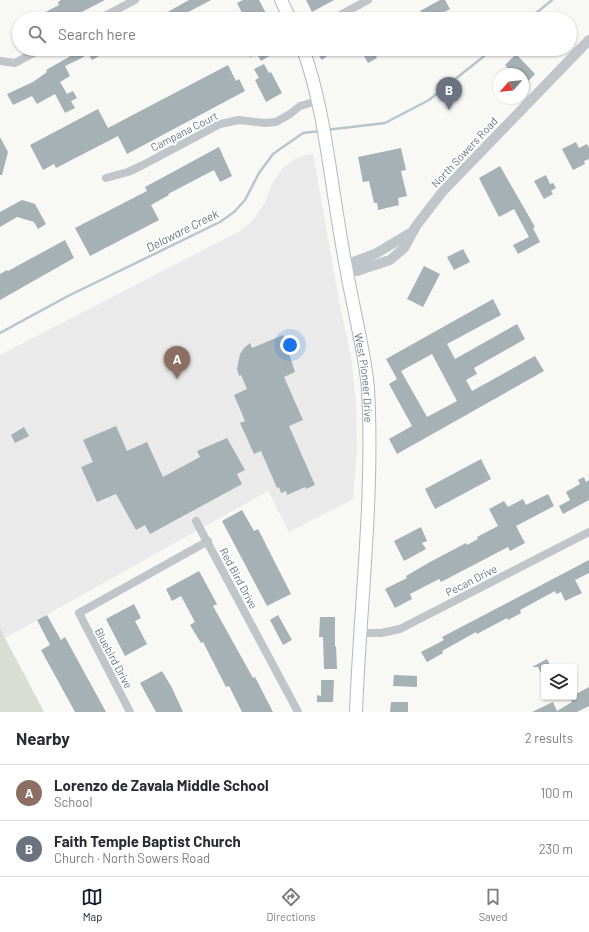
<!DOCTYPE html>
<meta charset="utf-8">
<style>
:root{--surface:#fff;--page:#f7f7f7;--text:#2b2b33;--muted:#7c7c81;--line:#e1e1e2;--accent:#111827}
body{margin:0;font-family:Barlow,sans-serif;background:var(--page);color:var(--text)}
.controls{position:absolute;right:12px;bottom:12px;display:grid;overflow:hidden;border-radius:4px;box-shadow:0 1px 3px #0004}
.controls button{width:36px;height:36px;display:grid;place-items:center;padding:0;border:0;border-bottom:1px solid var(--line);background:var(--surface);color:var(--text);font:20px sans-serif}
.compass{position:absolute;left:493px;top:68px;width:36px;height:36px;border-radius:50%;background:var(--surface);box-shadow:0 1px 3px #0004;rotate:242deg}
.you{position:absolute;left:290px;top:345px;width:14px;height:14px;margin:-10px;border:3px solid #fff;border-radius:50%;background:#1a73e8;box-shadow:0 0 0 6px #1a73e833}
.badge{display:grid;place-items:center;width:26px;height:26px;border-radius:50%;background:var(--accent);color:#fff;font-size:13px;font-weight:700}
.pin{position:absolute;translate:-50% -33px;filter:drop-shadow(0 1px 2px #0008)}
.pin::after{content:'';position:absolute;top:21px;width:14px;height:12px;background:inherit;clip-path:polygon(0 0,100% 0,50% 100%)}
.list{margin:0;padding:0;list-style:none}
h2{display:flex;justify-content:space-between;align-items:center;height:52px;margin:0;padding:0 16px;font-size:17px}
h2 small{font-size:13px;font-weight:400;color:var(--muted)}
.list li{display:grid;grid-template-columns:26px 1fr auto;gap:12px;align-items:center;box-sizing:border-box;height:56px;padding:0 16px;border-top:1px solid var(--line)}
.list b{display:block;font-size:15px;white-space:nowrap}
.list p{margin:0;font-size:13px;white-space:nowrap;color:var(--muted)}
.list em{font-size:13px;font-style:normal;color:var(--muted)}
.icon{flex:none;width:22px;height:22px;fill:none;stroke:currentColor;stroke-width:2;stroke-linecap:round;stroke-linejoin:round}
.map{position:relative;flex:none;width:589px;height:712px;overflow:hidden}
.search{position:absolute;background:var(--surface);box-shadow:0 1px 3px #0004;left:12px;right:12px;top:12px;height:44px;display:flex;align-items:center;gap:10px;box-sizing:border-box;padding:0 14px;border-radius:22px;color:var(--muted);font-size:15px}
.sheet{height:164px;background:var(--surface)}
nav{display:flex;justify-content:space-around;align-items:center;box-sizing:border-box;height:56px;border-top:1px solid var(--line);background:var(--surface);font-size:11px;color:var(--muted)}
nav a{display:grid;justify-items:center;gap:2px}
nav .on{color:var(--accent)}
.map>svg:first-child{display:block}
.built{fill:#e9eae9}
.green{fill:#d9ddd4}
.lines{fill:none;stroke-linecap:round;stroke-linejoin:round}
.stream{stroke:#b8c6c9;stroke-width:2.5}
.building{fill:#a5b1b5;fill-rule:evenodd}
.secondary-casing{stroke:#b1b9bd;stroke-width:14}
.minor{stroke:#bfc5c8;stroke-width:8}
.tertiary{stroke:#bfc5c8;stroke-width:10}
.secondary{stroke:#fff;stroke-width:12}
.labels{text-anchor:middle;dominant-baseline:central;stroke-width:4;stroke-linejoin:round;paint-order:stroke}
.street-label{font-size:11px;fill:#627781;stroke:#fff}
.water-label{font-size:12px;font-style:italic;fill:#5e767c;stroke:#fff}
</style>
<div class="map">
<svg width="589" height="712" viewBox="0 0 589 712">
<rect width="100%" height="100%" fill="#f8f8f5"/>
<path class="built" d="M313 153 340 306 351 356 356 403 357 451 353 499 289 532 268 491 5 638 0 628V355L240 231 253 220 265 203 272 184 282 169 296 158Z"/>
<path class="green" d="M0 628 5 638 44 712H0Z"/>
<g class="lines">
<path class="stream" d="M529 19 552 0
M326 130 385 123 429 100 493 49
M0 333 68 296 220 222 234 212 245 200 259 173 273 154 303 133 320 131"/>
</g>
<path class="building" d="M61 0H105L68 19H32L59 5 58 2Z
M189 0H211L175 19H155Z
M243 0H259L269 19H245L237 3Z
M306 0H334L312 12Z
M440 0H445L450 9 431 19H425L420 11Z
M86 49H111L92 60Z
M246 49H267L271 55 261 61 257 54 250 57Z
M320 49H337L322 60 316 52Z
M360 49H373L377 58 368 63Z
M81 50 84 57 65 66 70 76 60 82 67 94 73 91 77 98 71 101 75 108 65 113 55 94 37 104 32 96 13 105 7 94 33 82 47 72 46 70Z
M516 54 535 74 528 81 523 74H521L515 68 511 72 505 65Z
M264 64 269 73 271 72 282 93 266 102 255 80 259 78 254 69Z
M228 65 236 81 239 79 245 91 127 154 118 136 56 168 54 164 43 170 30 145 98 109 108 128Z
M0 137 8 152 2 175H0Z
M576 142 579 148 587 144 589 148V159L584 161 585 164 573 170 562 149Z
M219 147 232 176 220 182 214 170 168 194 169 195 151 205 159 220 90 256 75 228 147 191 145 187Z
M401 148 406 170 401 171 407 196 398 198 399 205 378 210 377 203H374L369 181 363 182 358 157Z
M500 166 535 227 533 228 540 242 518 254 513 245 529 237 514 209 499 217 479 178Z
M546 175 550 184 553 183 556 188 551 191 553 194 544 199 534 181Z
M22 200 35 204 46 224 38 229 34 222 17 217 0 227V212Z
M65 240 74 258 0 300V274L7 270 8 271Z
M463 249 470 262 454 270 447 257Z
M424 266 440 274 423 307 407 299Z
M493 299 501 315 447 344 455 359 517 324 525 339 474 368 477 374 466 380 472 391 535 356 544 371 397 454 389 439 412 426 389 384 397 379 386 359ZM432 354 457 401 427 417 401 371Z
M283 335 295 372 284 377 303 420 289 426 315 485 306 489 305 487 287 495 286 491 281 493 279 487 277 488 261 451 254 454 240 423 245 421 234 395 247 389 241 375 239 376 237 369 240 354 244 348 250 343 252 348Z
M116 426 127 451 147 442 163 477 200 457 197 451 227 438 245 470 237 474 242 484 150 534 145 525 136 530 116 494 97 502 81 467 93 462 83 440Z
M24 427 29 436 15 443 11 435Z
M481 459 491 479 435 509 425 489Z
M584 477 586 482 589 480V500L563 514 559 506 570 500 566 492 580 484 578 480Z
M548 494 554 506 516 526 525 543 510 551 508 547 441 582 439 579 410 594 412 599 395 608 385 589 407 578 406 576 430 562 466 543 467 545 478 539 477 537 498 526 489 509 504 501 508 507 523 499 526 505Z
M242 510 254 531 258 529 291 594 267 606 222 521Z
M421 527 427 541 422 543 426 549 404 561 394 541Z
M589 560V573L575 580 582 593 565 601 561 592 556 594 555 591 520 610 521 613 508 620 507 618 477 634 476 632 442 651 443 653 427 662 421 652 444 640 442 637Z
M199 571 217 604 213 606 253 678 255 677 273 712H242L229 686 226 687 203 642 201 643 190 625 195 622 181 596 172 601 166 589Z
M134 604 141 618 135 621 147 644 125 656 106 619Z
M47 615 61 640 65 637 106 712H75L41 650 50 645 37 620Z
M278 615 292 640 283 645 270 620Z
M320 617H335V647L336 646 337 669H324L323 637H319Z
M547 659 551 667H544V679L538 667H532Z
M162 671 172 688 183 712H156L140 683Z
M394 675 417 676V687L393 686Z
M321 680H334L333 702H317V695L321 696Z
M589 687V706L577 712H532L553 702 557 711 572 702 570 697H574V695Z
M391 702H408V712H390Z"/>
<g class="lines">
<defs>
<g id="secondary">
<path d="M281 0 290 19"/>
<path id="s1" d="M303 49C322 101 328 159 337 214 342 247 348 280 355 313 360 338 366 364 368 389 374 497 360 605 356 712"/>
</g>
</defs>
<use href="#secondary" class="secondary-casing"/>
<path class="minor" d="M99 19 135 0
M333 19 368 0
M1 61 15 63 41 49
M106 178 128 172 141 166 220 124 239 120 265 123 276 122 290 114 300 106 317 101
M196 521 298 712
M359 633H381L400 629 589 532
M130 712 79 613 208 541"/>
<path class="tertiary" d="M345 265 357 271 390 260 404 248 416 226 443 191 589 40
M345 265 375 254 412 232"/>
<use href="#secondary" class="secondary"/>
</g>
<g class="labels">
<g class="street-label">
<text transform="translate(184 131) rotate(-27)">Campana Court</text>
<text transform="translate(464 152) rotate(-47)">North Sowers Road</text>
<text stroke="none"><textPath href="#s1" startOffset="335">West Pioneer Drive</textPath></text>
<text transform="translate(239 578) rotate(62)">Red Bird Drive</text>
<text transform="translate(471 580) rotate(-27)">Pecan Drive</text>
<text transform="translate(114 658) rotate(62)">Bluebird Drive</text>
</g>
<g class="water-label">
<text transform="translate(182 230) rotate(-27)">Delaware Creek</text>
</g>
</g>
</svg>
<div class="controls">
<button><svg class="icon" aria-label="layers" viewBox="0 0 24 24"><path d="M12 4l9 5-9 5-9-5zM3 14l9 5 9-5"/></svg></button>
</div>
<svg class="compass" viewBox="-18 -18 36 36"><path d="M0-13l5 13h-10z" fill="#e53935"/><path d="M0 13l5-13h-10z" fill="#7c7c81"/></svg>
<div class="you"></div>
<div class="pin badge" style="left:177px;top:379px;background:#8d6e63">A</div>
<div class="pin badge" style="left:449px;top:110px;background:#6b7280">B</div>
<div class="search"><svg class="icon" aria-label="search" viewBox="0 0 24 24"><circle cx="10" cy="10" r="6"/><path d="M15 15l6 6"/></svg>Search here</div>
</div>
<section class="sheet">
<h2>Nearby<small>2 results</small></h2>
<ul class="list">
<li><span class="badge" style="background:#8d6e63">A</span><div><b>Lorenzo de Zavala Middle School</b><p>School</p></div><em>100 m</em></li>
<li><span class="badge" style="background:#6b7280">B</span><div><b>Faith Temple Baptist Church</b><p>Church · North Sowers Road</p></div><em>230 m</em></li>
</ul>
</section>
<nav>
<a class="on"><svg class="icon" aria-label="map" viewBox="0 0 24 24"><path d="M3 6l6-2 6 2 6-2v14l-6 2-6-2-6 2zM9 4v14M15 6v14"/></svg>Map</a>
<a><svg class="icon" aria-label="directions" viewBox="0 0 24 24"><path d="M12 3l9 9-9 9-9-9zM9 14v-3h6M13 9l2 2-2 2"/></svg>Directions</a>
<a><svg class="icon" aria-label="saved" viewBox="0 0 24 24"><path d="M7 4h10v16l-5-4-5 4z"/></svg>Saved</a>
</nav>
